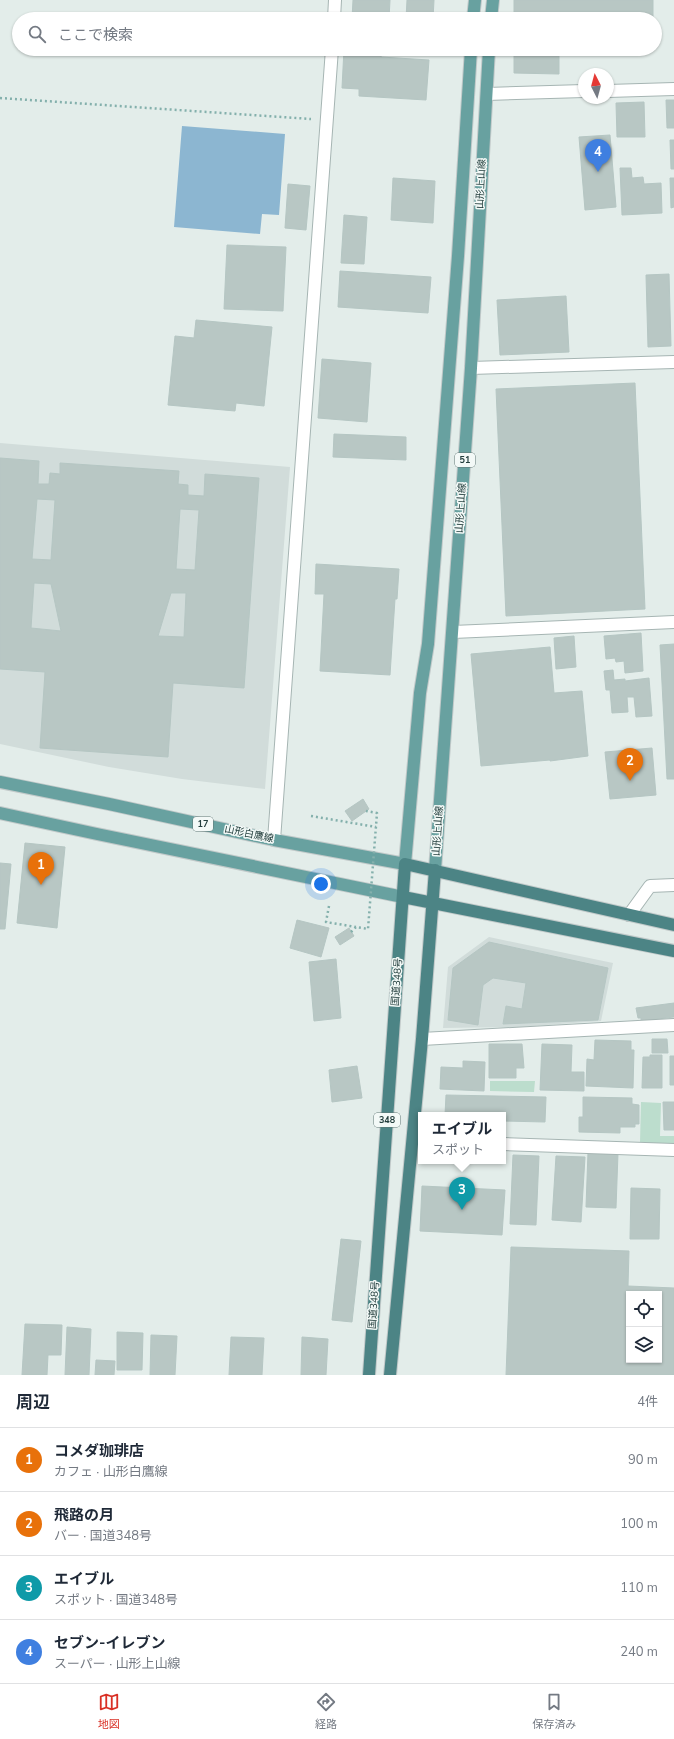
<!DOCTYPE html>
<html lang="ja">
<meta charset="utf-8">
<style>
:root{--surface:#fff;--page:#f6f6f7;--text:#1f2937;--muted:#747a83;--line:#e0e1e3;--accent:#d93025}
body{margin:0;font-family:"Nunito Sans","Noto Sans JP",sans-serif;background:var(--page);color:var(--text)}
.controls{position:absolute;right:12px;bottom:12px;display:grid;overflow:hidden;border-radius:0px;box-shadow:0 1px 3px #0004}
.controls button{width:36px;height:36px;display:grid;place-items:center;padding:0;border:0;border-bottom:1px solid var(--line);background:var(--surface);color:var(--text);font:20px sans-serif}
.compass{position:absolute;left:578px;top:68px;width:36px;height:36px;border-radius:50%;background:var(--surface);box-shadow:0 1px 3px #0004;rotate:354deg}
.you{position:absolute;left:321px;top:884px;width:14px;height:14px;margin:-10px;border:3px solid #fff;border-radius:50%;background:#1a73e8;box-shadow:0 0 0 6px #1a73e833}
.badge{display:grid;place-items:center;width:26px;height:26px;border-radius:50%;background:var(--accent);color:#fff;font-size:13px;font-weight:700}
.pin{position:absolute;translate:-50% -33px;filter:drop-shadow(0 1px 2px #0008)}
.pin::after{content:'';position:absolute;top:21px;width:14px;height:12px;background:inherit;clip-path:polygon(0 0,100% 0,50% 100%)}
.popup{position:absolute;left:418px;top:1112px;width:88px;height:52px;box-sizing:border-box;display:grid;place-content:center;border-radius:0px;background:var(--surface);filter:drop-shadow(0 1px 3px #0005);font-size:13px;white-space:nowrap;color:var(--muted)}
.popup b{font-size:15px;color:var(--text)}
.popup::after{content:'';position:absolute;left:50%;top:100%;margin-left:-8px;border:8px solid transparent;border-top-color:var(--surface)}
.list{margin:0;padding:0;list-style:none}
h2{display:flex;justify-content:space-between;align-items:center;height:52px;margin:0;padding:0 16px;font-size:17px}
h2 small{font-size:13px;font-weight:400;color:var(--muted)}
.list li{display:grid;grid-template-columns:26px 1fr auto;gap:12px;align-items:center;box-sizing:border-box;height:64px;padding:0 16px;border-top:1px solid var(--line)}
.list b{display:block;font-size:15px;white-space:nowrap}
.list p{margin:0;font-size:13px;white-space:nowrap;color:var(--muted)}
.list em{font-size:13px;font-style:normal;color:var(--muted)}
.icon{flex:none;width:22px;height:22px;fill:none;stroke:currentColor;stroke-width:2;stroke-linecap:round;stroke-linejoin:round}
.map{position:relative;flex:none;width:674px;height:1375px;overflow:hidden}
.search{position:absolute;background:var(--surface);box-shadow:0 1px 3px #0004;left:12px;right:12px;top:12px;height:44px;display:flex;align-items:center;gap:10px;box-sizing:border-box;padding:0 14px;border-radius:22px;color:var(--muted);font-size:15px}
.sheet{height:308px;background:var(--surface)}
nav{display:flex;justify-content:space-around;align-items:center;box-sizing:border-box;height:56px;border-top:1px solid var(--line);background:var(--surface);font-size:11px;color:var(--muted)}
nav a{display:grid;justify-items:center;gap:2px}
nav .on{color:var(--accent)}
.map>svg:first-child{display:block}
.built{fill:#d1dcda}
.green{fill:#bcddcd}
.water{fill:#8cb6d1}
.building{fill:#b8c7c4;stroke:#b5c6c3;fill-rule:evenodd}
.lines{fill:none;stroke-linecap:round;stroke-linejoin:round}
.service-casing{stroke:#a6b5b3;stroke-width:14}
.minor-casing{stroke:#a6b5b3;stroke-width:14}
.primary-casing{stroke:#c1c9c9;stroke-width:14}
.trunk-casing{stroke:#c1c9c9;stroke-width:14}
.path{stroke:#84b0ac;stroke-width:2.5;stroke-dasharray:2 3;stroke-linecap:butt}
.service{stroke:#fff;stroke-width:12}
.minor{stroke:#fff;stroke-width:12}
.primary{stroke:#68a1a0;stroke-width:12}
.trunk{stroke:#4c8485;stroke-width:12}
.path-bridge{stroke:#84b0ac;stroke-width:2.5;stroke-dasharray:2 3;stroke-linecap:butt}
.labels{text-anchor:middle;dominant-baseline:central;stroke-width:3;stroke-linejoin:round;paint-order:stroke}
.shield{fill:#f3f9f7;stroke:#617675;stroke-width:1}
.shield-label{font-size:9px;font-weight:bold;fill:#233e3d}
.street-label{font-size:10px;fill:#233e3d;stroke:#f3f9f7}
</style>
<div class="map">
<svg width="674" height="1375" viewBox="0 0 674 1375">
<rect width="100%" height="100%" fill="#e3edea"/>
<path class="built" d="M0 443 290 467 265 789 182 779 109 767 0 744Z
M489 937 613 963 601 1021 518 1027 443 1028 448 967Z"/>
<path class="green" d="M490 1081H535L534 1092 490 1091Z
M641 1102 661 1103 660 1136H674V1144L640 1143Z"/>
<path class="water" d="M182 126 285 134 279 215 262 214 260 234 174 227Z"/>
<path class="building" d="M353 0H390L389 19H352Z
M407 0H434L433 19H406Z
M514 0H653V19H514Z
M344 49H382L381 57 429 60 426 100 359 96V89L342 88Z
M514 49H559V74L514 73Z
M666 100H674V128H667Z
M644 102 645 137H617L616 103Z
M610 135 616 207 585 210 579 137Z
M670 140H674V169H671Z
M620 168H631L632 178 643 177 644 184 661 183 662 213 622 215Z
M393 178 435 181 433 223 391 220Z
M670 178H674V207L671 208Z
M288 184 310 186 306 230 285 228Z
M344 215 367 217 364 264 341 263Z
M227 245 286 247 283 311 224 309Z
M340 271 431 277 428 313 338 307Z
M669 274 671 346 648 347 646 275Z
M566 296 569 352 500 355 497 300Z
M196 320 272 327 264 406 236 403 235 411 168 405 175 336 194 338Z
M322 359 371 363 367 422 318 418Z
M635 383 645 609 506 616 496 389Z
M334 434 406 437V460L333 457Z
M0 458 39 461 38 484H49L50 473 60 474V463L179 471 178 484 188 485V495L204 496 205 474 259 478 244 688 173 683 168 757 40 748 45 672 0 669ZM37 499 55 500 51 560 32 559ZM180 509 199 510 195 570 176 569ZM34 583 51 584 61 631 31 628ZM171 593H186L184 637 158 636Z
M316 564 399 569 397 599H395L390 675 320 671 324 594H315Z
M641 633 643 671 625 673 624 661 616 662 615 658 606 659 604 636Z
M574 636 576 667 556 669 554 638Z
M674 644V779H667L660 645Z
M550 647 554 693 582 691 588 756 550 761V760L481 766 471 654Z
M613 670 614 680 625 679V681L649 678 652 716 636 717 634 697H627L628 712 612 713 610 690H606L604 671Z
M652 748 656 795 610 799 605 752Z
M363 799 369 809 352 821 345 811Z
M25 843 65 847 57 928 17 923Z
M0 863 11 864 5 929H0Z
M297 920 329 928 321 957 290 948Z
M349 928 354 936 340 945 335 937Z
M489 942 608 968 598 1020 503 1024 506 1006 522 1009 526 983 493 978 483 985 478 1025 448 1020 453 968Z
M336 959 341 1018 314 1021 309 962Z
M674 1003V1017L641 1021V1018H638L636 1008Z
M652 1039H667L668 1053H652Z
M595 1040 631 1041V1050H634L633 1088 586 1086 587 1059 594 1060Z
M489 1044H522L524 1068H516V1078H489Z
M542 1044 572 1045 571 1072H584V1091L540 1090Z
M650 1055H662V1088H642L643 1057H650Z
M670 1056H674V1085H670Z
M463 1061 485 1062 484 1091 440 1089 441 1067 463 1068Z
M357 1066 362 1098 332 1102 329 1070Z
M446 1095 546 1097 545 1122 503 1121V1115H445Z
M583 1097 632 1098V1104L639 1105V1124H635V1127H620V1133L579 1132V1117H583Z
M663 1102H674V1130H664Z
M588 1152 618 1153 616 1208 586 1207Z
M513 1155 539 1156 536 1225 510 1224Z
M556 1156 585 1157 581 1222 552 1220Z
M422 1186 505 1190 502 1235 420 1231Z
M631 1188 660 1189 659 1239H630Z
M341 1239 361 1241 352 1322 332 1320Z
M511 1247 629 1251 628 1286 674 1288V1375H506ZM629 1294H659V1360H629Z
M25 1324 62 1325 61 1355H48L47 1375H22Z
M67 1327 91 1329 89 1375H65Z
M117 1332 143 1333 142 1370H117Z
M151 1335 177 1336 175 1375H150Z
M231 1337 264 1338 262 1375H229Z
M302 1337 328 1339 326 1375H301Z
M96 1360 115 1361 114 1375H95Z"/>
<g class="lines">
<defs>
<path id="service" d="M334 19 335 0
M471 368 674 362
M453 632 674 622
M274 840 332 49
M629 915 650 886 674 885
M422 1039 674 1025
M503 1144 674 1150"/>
<path id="minor" d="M608 91 674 89
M487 94 584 91"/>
<path id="primary" d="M473 19 475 0
M491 19 493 0
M0 782 109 804 274 840 405 864 420 693 428 644 458 256 471 49
M0 813 97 834 403 897
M435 870 471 368 489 49"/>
<path id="trunk" d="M403 897 674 951
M369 1375 405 864 674 925
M390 1375 422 1039 435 870"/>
</defs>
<use href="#service" class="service-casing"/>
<use href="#minor" class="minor-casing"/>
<use href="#primary" class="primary-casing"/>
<use href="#trunk" class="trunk-casing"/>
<path class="path" d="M0 98 311 119
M311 816 376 827
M329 906 326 922 356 927"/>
<use href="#service" class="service"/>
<use href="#minor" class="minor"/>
<use href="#primary" class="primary"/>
<use href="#trunk" class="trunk"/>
<path class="path-bridge" d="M351 932 356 927 368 929 377 813 366 811"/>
</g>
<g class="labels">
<g class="shield">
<rect x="455" y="453" width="20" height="14" rx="3"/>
<rect x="193" y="817" width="20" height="14" rx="3"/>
<rect x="374" y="1113" width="26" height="14" rx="3"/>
</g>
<g class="shield-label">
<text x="465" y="460">51</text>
<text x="203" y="824">17</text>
<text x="387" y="1120">348</text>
</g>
<g class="street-label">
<text transform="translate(481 184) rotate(-87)">山形上山線</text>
<text transform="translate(461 508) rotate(-86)">山形上山線</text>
<text transform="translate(438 831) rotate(-86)">山形上山線</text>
<text transform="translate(249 834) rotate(12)">山形白鷹線</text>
<text transform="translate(397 982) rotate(-86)">国道348号</text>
<text transform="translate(374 1305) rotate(-86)">国道348号</text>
</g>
</g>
</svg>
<div class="controls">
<button><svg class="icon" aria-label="locate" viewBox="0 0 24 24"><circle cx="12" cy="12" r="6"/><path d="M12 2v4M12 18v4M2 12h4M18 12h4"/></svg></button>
<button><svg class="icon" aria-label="layers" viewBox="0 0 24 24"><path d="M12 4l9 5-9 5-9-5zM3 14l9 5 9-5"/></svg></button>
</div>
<svg class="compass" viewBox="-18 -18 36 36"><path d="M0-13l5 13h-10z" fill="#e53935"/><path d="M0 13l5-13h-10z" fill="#747a83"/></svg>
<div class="you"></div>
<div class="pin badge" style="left:41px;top:885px;background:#e8710a">1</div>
<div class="pin badge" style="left:630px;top:781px;background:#e8710a">2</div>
<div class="pin badge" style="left:462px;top:1210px;background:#0f9aa8">3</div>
<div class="popup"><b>エイブル</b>スポット</div>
<div class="pin badge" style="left:598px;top:172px;background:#3f7fe0">4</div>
<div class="search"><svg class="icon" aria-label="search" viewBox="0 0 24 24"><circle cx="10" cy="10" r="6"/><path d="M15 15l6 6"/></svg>ここで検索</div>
</div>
<section class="sheet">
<h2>周辺<small>4件</small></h2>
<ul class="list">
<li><span class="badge" style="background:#e8710a">1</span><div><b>コメダ珈琲店</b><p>カフェ · 山形白鷹線</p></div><em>90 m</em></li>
<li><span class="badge" style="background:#e8710a">2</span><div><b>飛路の月</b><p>バー · 国道348号</p></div><em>100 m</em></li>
<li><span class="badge" style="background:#0f9aa8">3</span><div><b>エイブル</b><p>スポット · 国道348号</p></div><em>110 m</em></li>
<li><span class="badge" style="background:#3f7fe0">4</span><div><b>セブン-イレブン</b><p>スーパー · 山形上山線</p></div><em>240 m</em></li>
</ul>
</section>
<nav>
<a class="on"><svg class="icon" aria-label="map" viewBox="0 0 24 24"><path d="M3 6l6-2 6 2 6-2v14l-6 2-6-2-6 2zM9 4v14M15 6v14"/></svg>地図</a>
<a><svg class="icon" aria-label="directions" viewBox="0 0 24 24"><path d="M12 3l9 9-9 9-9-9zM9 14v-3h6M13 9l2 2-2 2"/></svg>経路</a>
<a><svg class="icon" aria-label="saved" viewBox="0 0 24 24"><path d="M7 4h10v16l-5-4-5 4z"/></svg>保存済み</a>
</nav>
